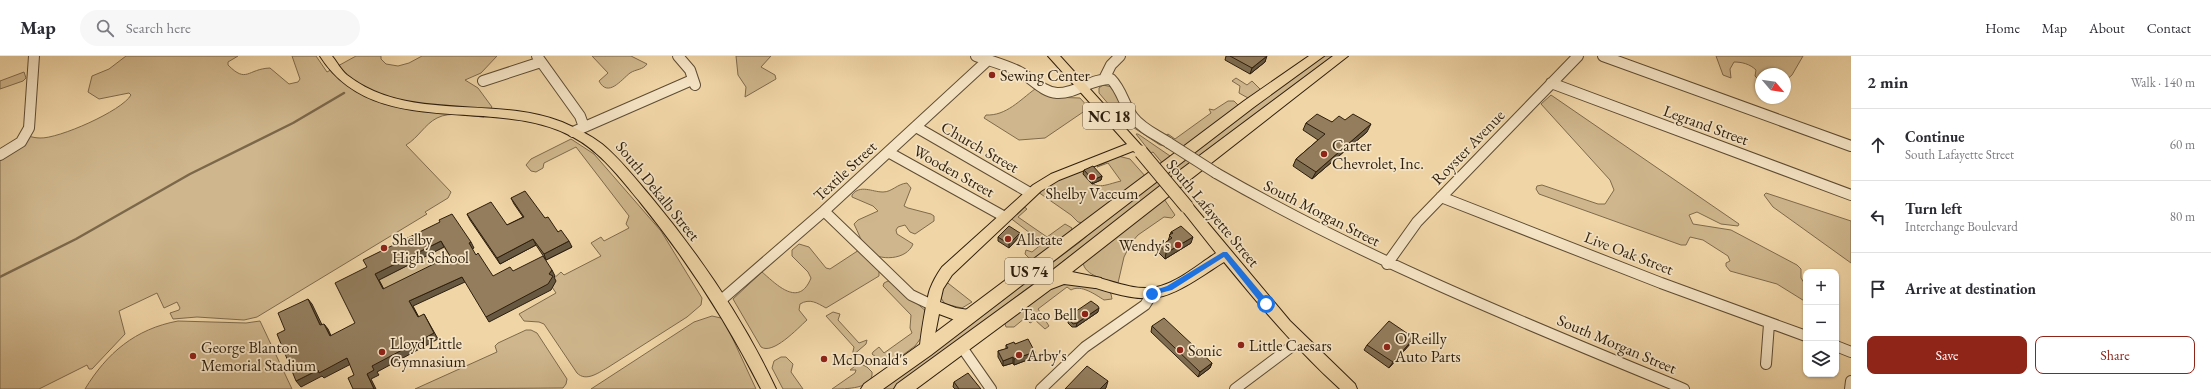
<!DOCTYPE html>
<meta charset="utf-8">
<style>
:root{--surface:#fff;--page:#f7f7f7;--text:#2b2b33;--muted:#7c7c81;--line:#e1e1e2;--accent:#8f2418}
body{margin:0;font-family:"EB Garamond",serif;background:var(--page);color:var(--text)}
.controls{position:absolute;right:12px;bottom:12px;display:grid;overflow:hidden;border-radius:8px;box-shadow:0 1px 3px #0004}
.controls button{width:36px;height:36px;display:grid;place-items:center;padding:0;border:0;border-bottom:1px solid var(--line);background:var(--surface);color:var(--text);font:20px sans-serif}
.compass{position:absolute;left:1755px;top:12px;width:36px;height:36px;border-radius:50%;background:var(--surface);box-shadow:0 1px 3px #0004;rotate:119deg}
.stop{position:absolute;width:12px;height:12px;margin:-9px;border:3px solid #1a73e8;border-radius:50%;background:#fff}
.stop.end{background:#1a73e8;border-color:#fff;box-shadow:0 1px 4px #0008}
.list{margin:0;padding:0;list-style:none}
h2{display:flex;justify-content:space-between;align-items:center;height:52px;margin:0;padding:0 16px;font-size:17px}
h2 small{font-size:13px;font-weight:400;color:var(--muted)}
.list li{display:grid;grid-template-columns:26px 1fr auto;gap:12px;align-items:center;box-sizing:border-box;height:72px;padding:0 16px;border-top:1px solid var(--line)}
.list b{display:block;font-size:15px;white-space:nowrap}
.list p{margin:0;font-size:13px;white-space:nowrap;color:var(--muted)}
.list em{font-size:13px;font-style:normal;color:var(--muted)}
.actions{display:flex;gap:8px;padding:12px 16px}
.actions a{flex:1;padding:9px 0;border:1px solid var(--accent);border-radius:8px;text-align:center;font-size:14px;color:var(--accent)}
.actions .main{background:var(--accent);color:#fff}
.icon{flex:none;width:22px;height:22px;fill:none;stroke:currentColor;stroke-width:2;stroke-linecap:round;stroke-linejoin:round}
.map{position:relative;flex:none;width:1851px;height:333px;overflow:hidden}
header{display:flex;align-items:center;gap:24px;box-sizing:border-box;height:56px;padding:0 20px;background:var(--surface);border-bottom:1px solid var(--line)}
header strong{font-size:19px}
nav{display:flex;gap:22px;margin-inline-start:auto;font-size:14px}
.search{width:280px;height:36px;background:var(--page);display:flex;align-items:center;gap:10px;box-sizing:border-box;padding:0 14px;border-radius:22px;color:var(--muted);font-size:15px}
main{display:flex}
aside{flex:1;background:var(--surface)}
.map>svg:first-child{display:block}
.green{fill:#cfb68c;stroke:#7e6a4c}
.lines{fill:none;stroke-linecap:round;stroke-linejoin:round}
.stream{stroke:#7b674a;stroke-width:2.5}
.minor-casing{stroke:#5e4c33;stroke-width:12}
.major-casing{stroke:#2e1e0d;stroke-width:2}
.highway-casing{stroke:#2e1e0d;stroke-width:2}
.minor{stroke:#f5e4c5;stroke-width:10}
.major{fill:#f0d5a6;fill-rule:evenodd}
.highway{fill:#f0d5a6;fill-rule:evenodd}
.minor-bridge-casing{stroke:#5e4c33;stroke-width:12;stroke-linecap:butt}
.major-bridge-casing{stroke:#2e1e0d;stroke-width:15;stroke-linecap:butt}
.minor-bridge{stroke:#f5e4c5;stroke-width:10}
.major-bridge{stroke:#f0d5a6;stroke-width:13}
.wall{fill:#7e6c50;stroke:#2e1e0d}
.shaded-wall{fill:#675841;stroke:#2e1e0d}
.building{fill:#937d5d;stroke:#2e1e0d;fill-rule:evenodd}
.route{fill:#1a73e8}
.poi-dot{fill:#8f2418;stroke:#f5e4c5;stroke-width:1.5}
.labels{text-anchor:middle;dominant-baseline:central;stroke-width:3.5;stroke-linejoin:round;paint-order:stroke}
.shield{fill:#f5e4c5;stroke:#6a5944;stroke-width:1}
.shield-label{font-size:15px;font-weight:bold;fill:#2e1e0d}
.poi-label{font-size:16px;fill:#2e1e0d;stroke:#f5e4c5;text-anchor:start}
.street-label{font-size:16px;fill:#2e1e0d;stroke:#f5e4c5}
</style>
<header>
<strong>Map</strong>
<div class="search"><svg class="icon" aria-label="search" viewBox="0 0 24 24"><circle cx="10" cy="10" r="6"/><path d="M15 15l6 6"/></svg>Search here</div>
<nav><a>Home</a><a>Map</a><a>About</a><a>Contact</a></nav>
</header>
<main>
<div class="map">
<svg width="1851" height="333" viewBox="0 0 1851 333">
<rect width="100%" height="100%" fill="#f0d5a6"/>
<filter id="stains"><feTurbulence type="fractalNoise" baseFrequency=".005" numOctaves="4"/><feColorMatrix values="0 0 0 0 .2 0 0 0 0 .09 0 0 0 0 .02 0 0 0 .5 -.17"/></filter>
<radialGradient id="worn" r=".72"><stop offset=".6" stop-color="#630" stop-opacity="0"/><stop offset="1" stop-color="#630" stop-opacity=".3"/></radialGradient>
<path class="green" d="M126 0H238L228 6V9C247 28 247 13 270 12L289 28 298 26 300 23 292 0H316L327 16 356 0H381V3L386 8 398 10 409 7 422 0H497L481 17 465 24 478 32 492 51 484 61C470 60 450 55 437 62 425 68 418 82 406 89L451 136 448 142 425 156 427 158 257 261 244 264 197 261 173 263 170 257 179 254 180 252 177 246 164 252 157 237 119 255 125 278 92 313H89L87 309 39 333H0V100L28 80C32 81 36 82 40 82 58 83 122 55 131 39L129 37 99 43 88 36 92 20 109 13Z
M592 0H631L647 8C643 14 636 13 630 17 621 24 608 42 599 25L608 17Z
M736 0H771L761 11 775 19 776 23 745 41 746 31 738 19Z
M1322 0H1335L894 333H883L1080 186 1116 154Z
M1716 0H1803L1792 19 1785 25V18H1761V26L1755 20 1756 14C1750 8 1742 6 1734 6L1730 13 1731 22 1723 19Z
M24 16 26 22 23 25 0 33V25Z
M1236 22 1247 29 1252 25 1261 34 1248 42 1239 37 1240 30 1232 25Z
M1103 29 1112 31 1164 89H1160L1122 64 1099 37V32Z
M1035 33 1050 41 1080 42 1089 52 1045 82 1019 84 984 62 986 59C1006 60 1020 44 1035 33Z
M1551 39 1739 168 1738 170 1721 168 1697 156 1689 159 1693 168 1731 174 1797 209 1801 213V222L1806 230V246L1777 228 1730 215 1726 210V207L1730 205 1728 200 1703 184 1690 181 1686 189H1681L1539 138 1536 133 1537 130 1542 129 1598 148H1605L1614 134 1610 124 1541 48Z
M1228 45H1234L1239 50 1184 93 1165 80 1168 78 1175 83 1211 57 1209 53 1214 54Z
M1136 78H1138L1173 102 1164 109 1153 96 1151 97Z
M571 83 594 98 661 175 702 242 701 249 687 261 607 312C598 317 586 326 577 317L544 268 539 266 524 265 519 258 556 237 552 231V224L561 216 564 219 601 200 591 187 601 181 604 185 629 172 626 168 629 160 576 91 544 107 543 112 536 116 531 115 526 109 531 103Z
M1118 100 1130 103 1146 121 1083 167 1078 166 1071 159 1038 136 1048 128 1090 112 1084 118C1095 136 1104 129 1121 125L1108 107 1097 111Z
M907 127 911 132 904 150 908 152 931 158 934 160V165L915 178 910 176 905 169 898 171 896 174 897 178 913 188C907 204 879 206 867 194 862 187 858 176 854 168L858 164 878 155 873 150 852 141V139C860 128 872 136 883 136 892 136 897 128 907 127Z
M1766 137 1851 165V207L1773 151 1764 139Z
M1162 140 1175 159 1172 162 1164 161 1138 179 1131 187 1124 201 1118 227C1107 224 1084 220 1083 206Z
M1022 149 1027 153 1018 161 1047 181 1065 168 1072 172 1071 176 1035 203 1029 202 1025 198 1026 194 1032 196 1043 187 1009 161Z
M799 188 809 191 826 212 830 213 859 194 879 213V220L826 252C817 247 810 242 800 248L799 254 807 264C797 273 773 299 761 291L733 243 762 216C777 229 799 252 811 222L808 216 792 200V194Z
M444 191 454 206 387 239 379 224Z
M944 224 972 246 962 252 945 248 939 239Z
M1064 224 1107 234 1111 238 1112 243 1104 244C1096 239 1081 228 1071 234L1067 231 1038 253 1049 270 1045 273 1035 264 1030 267 1025 262 1014 271H1006L1005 268 1009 260Z
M888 225 893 227 927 256 921 282 915 290 888 310 872 298 873 296 879 291 884 297 912 277 910 272 911 259 883 230 884 227Z
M833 256 840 258 838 264 859 287 867 284 866 288 852 300 854 291 826 260Z
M712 260 721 262 725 266 756 333H591L694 266Z
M178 265 246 267 260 265 292 333H85C107 297 135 273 178 265Z
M526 274H531L537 277 567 323 566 328 563 332 415 333 497 296 495 290 498 287Z
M781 301H786L793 308 791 316 803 333H783L772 312 774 305Z
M859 307 867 311 872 316C874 333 846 333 832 333L855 317 856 314H850Z"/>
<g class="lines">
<path class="stream" d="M0 221 76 183 190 118 293 67 344 37"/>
<defs>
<path id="minor" d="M537 0 580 60 584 71
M678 0 690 14 695 29
M976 0C991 5 1006 9 1020 16 1032 22 1042 36 1057 37 1076 38 1092 22 1111 23 1122 34 1124 49 1133 61 1142 73 1157 79 1169 87
M1603 0 1851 90
M1104 23 1111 9 1120 0
M483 25 541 6
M1551 27 1851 139
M916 71 1030 137
M573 76 692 24
M888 96 1005 161
M0 99 21 86 29 72 34 0
M1216 117C1367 204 1524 267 1684 333
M1441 141 1661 227 1806 280
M824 155 911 239 932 249
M1387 208 1417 166 1578 0
M719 246 824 155 988 4
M961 290 991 333
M1836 290 1851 296
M1766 308 1769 268
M1041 333 1085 291 1145 249 1152 238
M1235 333 1299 285
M1850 333 1851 325"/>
<path id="major" d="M320 0H332C337 6 341 14 347 19 408 67 494 39 562 66 576 72 590 79 602 88 620 103 636 123 651 141 700 200 744 264 776 333H761C727 266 687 204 640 146 620 122 601 96 573 81 495 38 375 87 320 0Z
M1048 0H1060L1147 96 1141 100 1133 95 1059 124 1041 135 952 219 943 233 940 246 956 252 975 255 977 259 975 263 955 264 939 258 932 294 930 298 925 300 920 298C918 293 927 241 930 233 933 225 937 218 942 211L1033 129 1051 118 1127 88Z
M1187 146 1192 148 1290 265 1355 328 1357 333H1340C1297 294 1260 250 1224 206 1166 243 1159 253 1090 230L1088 226 1090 222 1095 221C1112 225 1131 233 1149 232 1173 231 1197 209 1216 197L1182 154 1181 151 1182 148Z"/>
<path id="highway" d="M1309 0H1324L1254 51 931 299 883 333H861L864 328 919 289 1244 45Z
M1333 0H1348L1072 216 1101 222 1103 226 1101 230 1095 232 1064 228 1051 233 916 333H894L897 328 1040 224 1179 115Z"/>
</defs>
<use href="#minor" class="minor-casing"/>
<use href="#major" class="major-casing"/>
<use href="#highway" class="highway-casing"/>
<use href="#minor" class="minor"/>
<use href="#major" class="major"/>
<use href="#highway" class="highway"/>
<defs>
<path id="minor-bridge" d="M1169 87 1216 117"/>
<path id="major-bridge" d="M1141 96 1187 151"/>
</defs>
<use href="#minor-bridge" class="minor-bridge-casing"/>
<use href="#major-bridge" class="major-bridge-casing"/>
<use href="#minor-bridge" class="minor-bridge"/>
<use href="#major-bridge" class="major-bridge"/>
</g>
<path class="wall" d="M1226 0H1266L1265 6 1250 18 1225 4Z
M1332 66 1367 76 1312 123 1293 110 1296 103 1318 84 1303 74 1306 67Z
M1084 114 1102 120 1101 124 1092 128 1083 118Z
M511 142 545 162 572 191 546 204 536 189 500 208 470 164 467 158 507 169 523 161 514 148Z
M1171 176 1191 187 1165 203 1158 196 1160 190 1168 185Z
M998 181H1019L1009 192 998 185Z
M1098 256 1076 271H1072L1068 267 1069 260Z
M1152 270 1212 307 1210 312 1198 321 1151 276Z
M1414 282 1410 288 1389 312 1364 294 1367 289Z
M1015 288 1035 296V301L1014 309 1013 307 1003 310 998 301V295L1006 293V289Z
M954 326 981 333H955L953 331Z"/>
<path class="shaded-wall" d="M1267 0 1265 6 1250 18 1252 12Z
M1371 68 1367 76 1312 123 1316 116Z
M1102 120 1101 124 1092 128 1093 124Z
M1020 177 1019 181 1009 192V188Z
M1193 181 1191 187 1165 203 1166 197Z
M533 183 536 189 500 208 497 202Z
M441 185 444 191 379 224 387 239 383 233 375 218Z
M569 185 572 191 546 204 544 198Z
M471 186 474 192 472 193 469 187Z
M552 214 555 220 554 221 556 225 551 234 489 266 486 261 549 218Z
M462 221 465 226 413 250 422 267 409 245Z
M308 243 312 248 325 275 320 269Z
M1099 252 1098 256 1076 271 1077 267Z
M424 258 438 283 377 316 379 319 371 323 376 333H374L367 318 372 310Z
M324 268 328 273 334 286 330 280Z
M1414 282 1410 288 1389 312 1393 306Z
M1035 296V301L1014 309V303Z
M1013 301V307L1003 310V305Z
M347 302 351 308 324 322 322 320 301 331 296 325 318 314Z
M1212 307 1210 312 1198 321 1200 316Z
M1108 325 1106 332 1105 333H1100Z"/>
<path class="building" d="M1230 0H1267L1252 12Z
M1317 58 1332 66 1339 60 1345 64 1353 58 1371 68 1316 116 1296 103 1325 78 1306 67Z
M1093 110 1102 120 1093 124 1084 114Z
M525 135 545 162 548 161 558 176 561 174 569 185 544 198 533 183 497 202 467 158 491 146 507 169 524 161 511 142Z
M452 158 471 186 469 187 476 199 478 197 493 220 510 211 513 215 543 200 552 214 549 218 553 220 548 228 486 261 462 221 409 245 418 261 424 258 434 277 372 310 374 314 367 318 374 333H353L348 322 354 319 347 302 319 317 318 314 296 325 277 278 285 274 278 257 308 243 320 269 324 268 330 280 355 267 335 227 367 211 363 204 440 166 439 164ZM441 185 450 200 383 233 375 218Z
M1009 170 1020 177 1009 188 998 181Z
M1181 170 1193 181 1166 197 1160 190 1172 182 1169 179 1173 177 1171 176Z
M1091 245 1098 250 1099 252 1077 267 1073 268 1069 263 1071 261 1069 260Z
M1164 262 1212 307 1200 316 1152 270Z
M1389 265 1414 282 1393 306 1367 289Z
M1028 283 1035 296 1014 303 1013 301 1003 305 998 295 1008 292 1006 289 1014 286 1015 288Z
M1087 310 1108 325 1100 333H1065Z
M968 317 981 333H959L954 326Z"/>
<path class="route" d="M1223 196H1227L1268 245V250H1263L1224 201 1172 234 1149 240V236L1167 230Z"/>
<g class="poi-dot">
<circle cx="992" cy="19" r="4"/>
<circle cx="1324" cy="98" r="4"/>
<circle cx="1092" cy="121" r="4"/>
<circle cx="1008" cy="183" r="4"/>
<circle cx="1178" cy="189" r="4"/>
<circle cx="384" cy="192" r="4"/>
<circle cx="1085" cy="258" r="4"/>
<circle cx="1241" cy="289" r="4"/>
<circle cx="1387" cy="291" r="4"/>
<circle cx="1180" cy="294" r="4"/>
<circle cx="382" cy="296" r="4"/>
<circle cx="1019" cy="299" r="4"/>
<circle cx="193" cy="300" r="4"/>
<circle cx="824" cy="303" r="4"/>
</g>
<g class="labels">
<g class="shield">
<rect x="1083" y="47" width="52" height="26" rx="3"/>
<rect x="1005" y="202" width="48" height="26" rx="3"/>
</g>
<g class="shield-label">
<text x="1109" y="60">NC 18</text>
<text x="1029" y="215">US 74</text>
</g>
<g class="poi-label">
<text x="1000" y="19">Sewing Center</text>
<text x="1332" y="89">Carter<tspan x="1332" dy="18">Chevrolet, Inc.</tspan></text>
<text x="1092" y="137" text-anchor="middle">Shelby Vaccum</text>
<text x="392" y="183">Shelby<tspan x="392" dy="18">High School</tspan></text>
<text x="1016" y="183">Allstate</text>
<text x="1170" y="189" text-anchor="end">Wendy's</text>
<text x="1077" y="258" text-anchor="end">Taco Bell</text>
<text x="1395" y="282">O'Reilly<tspan x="1395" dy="18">Auto Parts</tspan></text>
<text x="390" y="287">Lloyd Little<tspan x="390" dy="18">Gymnasium</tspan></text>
<text x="1249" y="289">Little Caesars</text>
<text x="201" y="291">George Blanton<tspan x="201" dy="18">Memorial Stadium</tspan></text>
<text x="1188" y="294">Sonic</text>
<text x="1027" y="299">Arby's</text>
<text x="832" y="303">McDonald's</text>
</g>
<g class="street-label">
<text transform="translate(1706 69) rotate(20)">Legrand Street</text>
<text transform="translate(980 91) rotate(30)">Church Street</text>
<text transform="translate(1468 91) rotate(-46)">Royster Avenue</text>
<text transform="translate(845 115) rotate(-43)">Textile Street</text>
<text transform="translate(954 115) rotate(29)">Wooden Street</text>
<text transform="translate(658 135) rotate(51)">South Dekalb Street</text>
<text transform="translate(1213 157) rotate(50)">South Lafayette Street</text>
<text transform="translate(1322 157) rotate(27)">South Morgan Street</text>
<text transform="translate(1629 197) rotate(21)">Live Oak Street</text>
<text transform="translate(1617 288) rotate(23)">South Morgan Street</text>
</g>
</g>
<rect width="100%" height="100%" filter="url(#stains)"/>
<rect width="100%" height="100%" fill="url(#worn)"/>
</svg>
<div class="controls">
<button>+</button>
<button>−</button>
<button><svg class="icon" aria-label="layers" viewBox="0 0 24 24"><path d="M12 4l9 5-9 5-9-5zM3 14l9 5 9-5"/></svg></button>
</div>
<svg class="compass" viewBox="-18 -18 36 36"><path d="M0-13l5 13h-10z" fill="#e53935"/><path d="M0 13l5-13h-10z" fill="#7c7c81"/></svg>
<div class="stop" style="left:1266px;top:248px"></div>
<div class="stop end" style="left:1152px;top:238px"></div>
</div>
<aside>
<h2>2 min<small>Walk · 140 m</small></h2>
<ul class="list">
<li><svg class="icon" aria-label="ahead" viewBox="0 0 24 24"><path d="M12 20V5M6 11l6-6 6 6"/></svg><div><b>Continue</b><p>South Lafayette Street</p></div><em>60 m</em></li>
<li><svg class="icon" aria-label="left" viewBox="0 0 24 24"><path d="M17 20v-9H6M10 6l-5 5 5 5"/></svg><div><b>Turn left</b><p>Interchange Boulevard</p></div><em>80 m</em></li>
<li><svg class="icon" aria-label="arrive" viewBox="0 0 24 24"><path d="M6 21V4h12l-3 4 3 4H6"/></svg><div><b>Arrive at destination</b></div></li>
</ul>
<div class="actions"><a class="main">Save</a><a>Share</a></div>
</aside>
</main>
